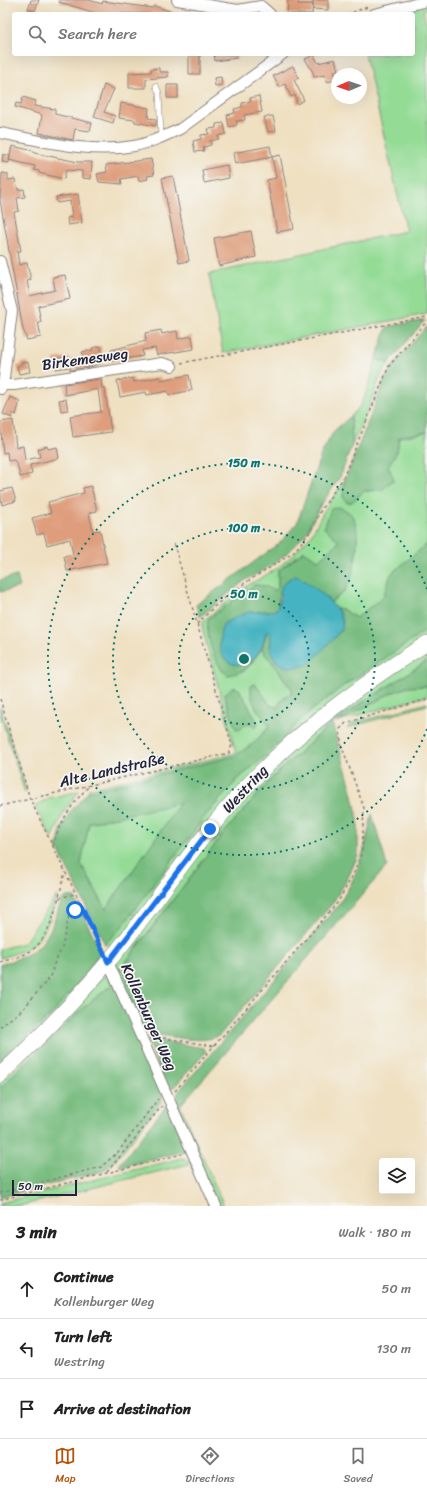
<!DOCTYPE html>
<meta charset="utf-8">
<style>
:root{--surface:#fff;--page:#f6f6f6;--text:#222;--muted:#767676;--line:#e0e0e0;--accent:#b45309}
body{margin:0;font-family:Sriracha,sans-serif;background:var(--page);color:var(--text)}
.controls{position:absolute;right:12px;bottom:12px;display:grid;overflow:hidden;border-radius:4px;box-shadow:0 4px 16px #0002}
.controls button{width:36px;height:36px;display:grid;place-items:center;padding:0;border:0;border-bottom:1px solid var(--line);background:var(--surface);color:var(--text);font:20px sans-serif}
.compass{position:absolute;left:331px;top:68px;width:36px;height:36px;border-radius:50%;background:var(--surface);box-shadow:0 4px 16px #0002;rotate:268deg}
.scale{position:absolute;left:12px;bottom:10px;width:65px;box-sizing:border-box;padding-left:4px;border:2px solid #22223b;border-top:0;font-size:11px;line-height:14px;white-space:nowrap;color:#22223b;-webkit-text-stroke:3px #f6f6f2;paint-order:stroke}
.stop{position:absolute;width:12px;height:12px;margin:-9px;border:3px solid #1a73e8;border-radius:50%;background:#fff}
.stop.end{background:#1a73e8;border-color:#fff;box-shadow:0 1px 4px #0008}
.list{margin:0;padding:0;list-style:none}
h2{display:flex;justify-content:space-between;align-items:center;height:52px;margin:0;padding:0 16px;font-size:17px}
h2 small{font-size:13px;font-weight:400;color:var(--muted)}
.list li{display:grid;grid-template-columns:26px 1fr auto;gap:12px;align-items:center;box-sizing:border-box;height:60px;padding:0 16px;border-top:1px solid var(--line)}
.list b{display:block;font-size:15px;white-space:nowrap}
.list p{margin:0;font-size:13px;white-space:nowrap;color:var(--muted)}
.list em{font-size:13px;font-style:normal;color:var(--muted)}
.icon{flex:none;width:22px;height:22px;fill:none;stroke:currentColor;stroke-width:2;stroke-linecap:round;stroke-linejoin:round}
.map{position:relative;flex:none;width:427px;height:1206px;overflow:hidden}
.search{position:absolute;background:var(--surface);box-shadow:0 4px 16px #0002;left:12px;right:12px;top:12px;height:44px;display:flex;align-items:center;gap:10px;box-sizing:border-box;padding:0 14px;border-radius:4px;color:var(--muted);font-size:15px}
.sheet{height:232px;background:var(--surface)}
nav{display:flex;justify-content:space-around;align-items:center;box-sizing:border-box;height:56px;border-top:1px solid var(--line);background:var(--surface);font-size:11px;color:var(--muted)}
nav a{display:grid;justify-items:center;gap:2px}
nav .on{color:var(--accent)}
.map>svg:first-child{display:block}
.green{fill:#94dc96;stroke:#5b7f68;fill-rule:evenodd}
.forest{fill:#77bc7f;stroke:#4c6f5d;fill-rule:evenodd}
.water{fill:#45b3c1;stroke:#346a7e}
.building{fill:#de9d7c}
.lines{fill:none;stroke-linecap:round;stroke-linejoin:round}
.service-casing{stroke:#88817e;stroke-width:6}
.minor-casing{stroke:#88817e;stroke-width:12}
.secondary-casing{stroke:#88817e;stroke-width:16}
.path{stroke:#88817e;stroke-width:1.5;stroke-dasharray:3 3;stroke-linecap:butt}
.service{stroke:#fff;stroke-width:5}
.minor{stroke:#fff;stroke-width:10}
.secondary{stroke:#fff;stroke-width:15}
.route{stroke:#1a73e8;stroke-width:5}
.ring{fill:none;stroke:#0f766e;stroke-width:2;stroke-dasharray:2 4}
.labels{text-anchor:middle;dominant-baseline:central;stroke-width:3.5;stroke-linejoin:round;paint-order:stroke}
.street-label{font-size:15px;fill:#22223b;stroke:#f6f6f2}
.centre{fill:#0f766e;stroke:#f6f6f2;stroke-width:2}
.ring-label{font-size:12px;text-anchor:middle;font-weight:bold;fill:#0f766e;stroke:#f6f6f2;stroke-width:3.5;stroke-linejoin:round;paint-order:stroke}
</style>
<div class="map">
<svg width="427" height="1206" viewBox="0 0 427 1206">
<rect width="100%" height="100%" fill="#f6f6f2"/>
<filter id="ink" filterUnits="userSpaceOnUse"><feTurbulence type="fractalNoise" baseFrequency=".025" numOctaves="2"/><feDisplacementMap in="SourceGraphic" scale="8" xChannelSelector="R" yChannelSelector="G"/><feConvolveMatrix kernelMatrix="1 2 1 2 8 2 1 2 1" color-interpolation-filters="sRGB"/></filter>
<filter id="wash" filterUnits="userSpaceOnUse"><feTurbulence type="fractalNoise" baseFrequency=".012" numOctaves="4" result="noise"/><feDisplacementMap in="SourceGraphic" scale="16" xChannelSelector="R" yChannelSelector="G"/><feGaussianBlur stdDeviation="0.9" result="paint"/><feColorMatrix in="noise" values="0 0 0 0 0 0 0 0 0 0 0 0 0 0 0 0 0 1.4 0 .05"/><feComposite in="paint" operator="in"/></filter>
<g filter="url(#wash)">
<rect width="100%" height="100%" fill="#efe0c1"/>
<path class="green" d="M427 5V9L423 10 427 26V314L223 353 209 274 406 231 365 54H413V14H388Z
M376 359 389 363 381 375 366 415 352 445 351 416C367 404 370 378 376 359Z
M427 432V544L391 574 383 597 356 618 342 609 336 608 331 602 345 591 357 549 353 518 338 543 318 560 296 556 278 571V588L276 590 273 591 265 586 255 585 208 619 213 651 222 671C250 675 245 670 262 649 266 657 273 662 278 670 283 677 285 683 292 688L291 693 284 697 277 707 271 706 255 684 256 708 270 726 254 743 235 756 88 792 89 789 236 753 203 631 202 625 205 619 247 586 276 569 294 554 311 535 324 511 345 480 343 497 352 502 364 491 382 490 387 466 397 452 399 437ZM225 694 251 723 236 729 226 701Z
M427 630V639L308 721 113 947 105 944 121 928 205 816 238 779 269 753 302 718 343 686Z
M427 649V661L331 723 273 777 223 834 124 964 125 976 140 1023 115 968 116 961 227 815 293 745Z
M427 686V696L339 721 391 693 408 687Z
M427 703V705L347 728 351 724Z
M0 707 26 789 25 793 0 714Z
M79 791 65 810 52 839 35 806 49 798Z
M181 802 106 909 81 864 89 823Z
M57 895C45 935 43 947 0 958V949L24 943Z
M101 951 102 960 99 965 67 1003 0 1070V1061L52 1014 71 992Z
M107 975 114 980 110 986 83 1008 0 1088V1083L19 1065 102 977Z
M180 1105 224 1206H218L177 1109Z
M182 1158 193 1163 19 1206H0V1203Z"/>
<path class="forest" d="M425 320 389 363 376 359 387 327Z
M427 326V432L399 437 397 452 388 466 394 479 382 490 364 491 352 502 347 503 343 497 345 480 386 377 393 366Z
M351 416 352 445 340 477 319 508 307 532 290 551 272 565 244 581 200 617 196 605 281 542 297 523 322 452 334 431Z
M338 507C343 508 350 512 353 517 362 533 355 576 345 590 342 595 335 598 331 602L299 577 279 593 278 609 273 611 248 612 240 665 253 660C245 671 241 673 228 675 215 667 205 634 208 619L255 585 265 586 273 590H276L278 588V571L304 551 318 560 338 543V540L324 528 331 509Z
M427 544V630L343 686 302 718 269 753 238 779 205 816 121 928 105 944 57 848 61 829 70 812 88 792 235 756 254 743 270 726C260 714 249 702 251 685L255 684 271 706 277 707 284 697 291 693 292 688C285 683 283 677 278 670 273 662 266 657 262 649L266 633 269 631 271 635 270 647 328 643 340 632 343 622 336 608 342 609 356 618 383 597 391 574ZM180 803 106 909 81 864 89 823Z
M17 576 20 587 0 592V580Z
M427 661V686L408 687 391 693 339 721 332 723 352 791 358 819V855L348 878 332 904 219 1036C205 1041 194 1040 180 1038 169 1036 156 1036 147 1030 134 1021 125 980 124 965L223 834 273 777 332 723Z
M233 687 239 689 258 723 256 728 250 723 245 724 240 730 236 729 226 700 225 694Z
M372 814 387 866 177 1109 174 1104 179 1091 337 907C359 874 364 853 372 814Z
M67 897H74L101 951 71 992 52 1014 0 1061V964C44 953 47 940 62 900Z
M114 980 163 1093 161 1102 115 1161 103 1171 0 1197V1088L83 1008 110 986Z
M150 1039 204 1048 206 1052 174 1087 168 1088 147 1040Z
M169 1105 187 1148 185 1151 120 1167 119 1165 165 1107Z"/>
<path class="water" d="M294 576 299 577C312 585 347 610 342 627 341 633 315 657 309 664 294 670 274 669 271 650 270 643 272 637 269 631L266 633C257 683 204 670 224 623L248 612 273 611 277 609C285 595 272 588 294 576Z"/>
<g id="blocks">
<path class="building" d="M31 0H39L35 11 28 9Z
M59 0H89L102 4 103 1 153 8 154 6 176 13 99 14 59 2Z
M288 0H298V4H313L312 14H287Z
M313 0H328V10L313 9Z
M189 54H200V74H189Z
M214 54H236L237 58 215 61Z
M314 55 318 63 335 59 338 70 334 71 336 80 326 82 325 75 314 77 313 72 305 59Z
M293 66 299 78 294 80 304 100 297 104 295 95 291 97 285 84 279 87 273 76Z
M159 68V72H168V77L146 79V88H129V73L151 72V69Z
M221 77 222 85 215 86 214 78Z
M104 85 114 89 104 112 115 116 113 123 94 117Z
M167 85H178V98H167Z
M259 96 262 112 244 115 245 120 236 121 237 125 229 127 227 115 235 113 234 109 242 107V103L251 101 250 98Z
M23 97 36 101 34 106 55 109V114L92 123 90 131 75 129 73 140 39 133 42 115 15 107 16 103 21 104Z
M121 103 149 108 148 118 156 119V126L135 122V120L119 118Z
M273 116 276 131 268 132 264 117Z
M224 123 226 134 218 136 219 139 210 141 211 145 203 147 204 151 195 152 193 141 201 139V135L209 134 208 129 216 128V124Z
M12 146 34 151V153L78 162H92L91 179 82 178V171L66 170 64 179 39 173V171L34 170 35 166 9 160Z
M270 146 272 157 235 164 233 153Z
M3 154 10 156 9 163 2 162Z
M280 155 294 229 277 232 267 180 276 178 272 157Z
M151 159 154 175 147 176 148 179 139 181 138 176 121 179 122 184 99 182 97 174 107 172 106 165Z
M227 165 229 178 204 183 202 170Z
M2 173 8 174V180L15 179 18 190 24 189 25 197 17 198 19 211 14 212 21 251H17L19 265 27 263 31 280 27 281 30 296 55 290 53 277 65 275 70 299 38 306 41 322H38L41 337 27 340 23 329 0 200Z
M173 176 189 261 179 263 162 178Z
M78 194 82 223 68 225 67 218 72 217 70 201 57 203 56 197Z
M251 231 256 257 219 266 214 238Z
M161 330 162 334 177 331 178 339 192 336 194 349 157 355 155 348 142 350 143 356 113 361 111 350 146 341 145 333Z
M101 346 102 363 90 367 70 370V367L56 369 54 359 68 357 69 360 83 358 82 352 93 350 92 348Z
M28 362 30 372 19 374 17 366 21 365V363Z
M189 375 192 390 169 395 168 391 147 395 146 392 120 397 117 381 133 378 134 382 160 377 161 380Z
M101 379 102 388H105L111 432 73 437 70 416 101 412 98 389 65 395 64 384Z
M10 397 20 401 16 415 12 413V418L3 414Z
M66 399 68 410 61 411 59 400Z
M13 420 16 447 23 446 25 460 40 457 38 449 47 446 48 449 57 447 59 458 30 465 32 474 20 477 18 467 14 460 8 461 7 452 3 453 0 422Z
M91 486 97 511 89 513 93 531 100 530 107 563 67 571 64 556 73 554 70 539 47 545 44 533 37 535 32 518 51 513 48 502 84 493 83 488Z
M12 488 16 501 2 505 0 491Z"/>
</g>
</g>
<g filter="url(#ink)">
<use href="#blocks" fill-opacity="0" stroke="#88817e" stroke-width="1"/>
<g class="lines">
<defs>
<path id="service" d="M156 86 159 93 161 138"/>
<path id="minor" d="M177 0 238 10 261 6 270 14
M374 14 427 1
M0 133C43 141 90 154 134 146 150 143 165 136 180 129L283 54
M0 261 12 311 4 378 1 389
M2 385H14L162 363 172 366
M108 962 216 1206"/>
<path id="secondary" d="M0 1075C38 1039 75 1001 108 962 156 904 196 840 247 786 300 729 361 685 427 643"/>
</defs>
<use href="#service" class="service-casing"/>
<use href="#minor" class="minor-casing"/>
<use href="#secondary" class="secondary-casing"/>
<path class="path" d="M347 14 368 7
M181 363 427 317
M197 624 218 603 245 583 293 553 309 533 320 512 343 478 389 366 427 321
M0 699 30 799 103 950
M0 806 229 753 232 745 174 544
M53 846C61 820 69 808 88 787
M59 898 75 894
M0 962C11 959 22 957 32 950 52 936 59 895 65 872
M0 1027 23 1009 51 976 54 964 62 948 69 915 82 907
M151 1036 214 1046
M175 1091 338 902 354 873 362 852 364 808 341 744 340 729 346 723 427 699
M107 1172 162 1106
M0 1193 101 1167 118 1152 158 1099
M0 1200 182 1154"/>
<use href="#service" class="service"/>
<use href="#minor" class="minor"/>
<use href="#secondary" class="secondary"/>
</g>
</g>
<g class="lines" filter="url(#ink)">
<path class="route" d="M75 910 82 907 108 962 210 829"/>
</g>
<g class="ring">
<circle cx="244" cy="659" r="65"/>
<circle cx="244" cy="659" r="131"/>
<path d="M427 729A196 196 0 1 1 427 589"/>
</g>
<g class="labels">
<g class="street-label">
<text transform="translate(85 359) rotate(-8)">Birkemesweg</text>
<text transform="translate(112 770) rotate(-13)">Alte Landstraße</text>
<text transform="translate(245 789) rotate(-47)">Westring</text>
<text transform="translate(149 1017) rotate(66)">Kollenburger Weg</text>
</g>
</g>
<circle cx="244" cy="659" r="6" class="centre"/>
<g class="ring-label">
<text x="244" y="467">150 m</text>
<text x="244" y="532">100 m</text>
<text x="244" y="598">50 m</text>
</g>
</svg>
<div class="controls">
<button><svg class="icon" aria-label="layers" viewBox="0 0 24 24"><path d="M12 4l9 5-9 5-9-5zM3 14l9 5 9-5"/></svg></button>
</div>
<svg class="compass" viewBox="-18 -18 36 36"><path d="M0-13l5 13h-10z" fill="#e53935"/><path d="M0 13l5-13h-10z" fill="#767676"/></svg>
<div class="scale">50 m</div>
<div class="stop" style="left:75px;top:910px"></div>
<div class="stop end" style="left:210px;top:829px"></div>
<div class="search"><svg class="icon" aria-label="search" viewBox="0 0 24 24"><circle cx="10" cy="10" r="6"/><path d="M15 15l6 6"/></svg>Search here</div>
</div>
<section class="sheet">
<h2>3 min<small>Walk · 180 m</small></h2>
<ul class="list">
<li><svg class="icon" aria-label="ahead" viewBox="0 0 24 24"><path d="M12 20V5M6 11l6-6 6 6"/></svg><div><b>Continue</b><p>Kollenburger Weg</p></div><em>50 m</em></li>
<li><svg class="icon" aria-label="left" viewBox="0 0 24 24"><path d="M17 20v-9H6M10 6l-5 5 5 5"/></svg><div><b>Turn left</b><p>Westring</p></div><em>130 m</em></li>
<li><svg class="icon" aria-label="arrive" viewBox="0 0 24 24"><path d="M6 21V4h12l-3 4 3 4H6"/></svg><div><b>Arrive at destination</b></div></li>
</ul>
</section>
<nav>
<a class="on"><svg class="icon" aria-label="map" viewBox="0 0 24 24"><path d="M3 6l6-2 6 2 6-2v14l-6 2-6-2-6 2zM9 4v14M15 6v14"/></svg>Map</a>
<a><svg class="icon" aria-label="directions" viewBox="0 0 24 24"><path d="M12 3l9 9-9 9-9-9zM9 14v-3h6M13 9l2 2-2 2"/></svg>Directions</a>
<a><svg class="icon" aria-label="saved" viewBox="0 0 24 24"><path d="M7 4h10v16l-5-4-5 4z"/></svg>Saved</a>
</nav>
